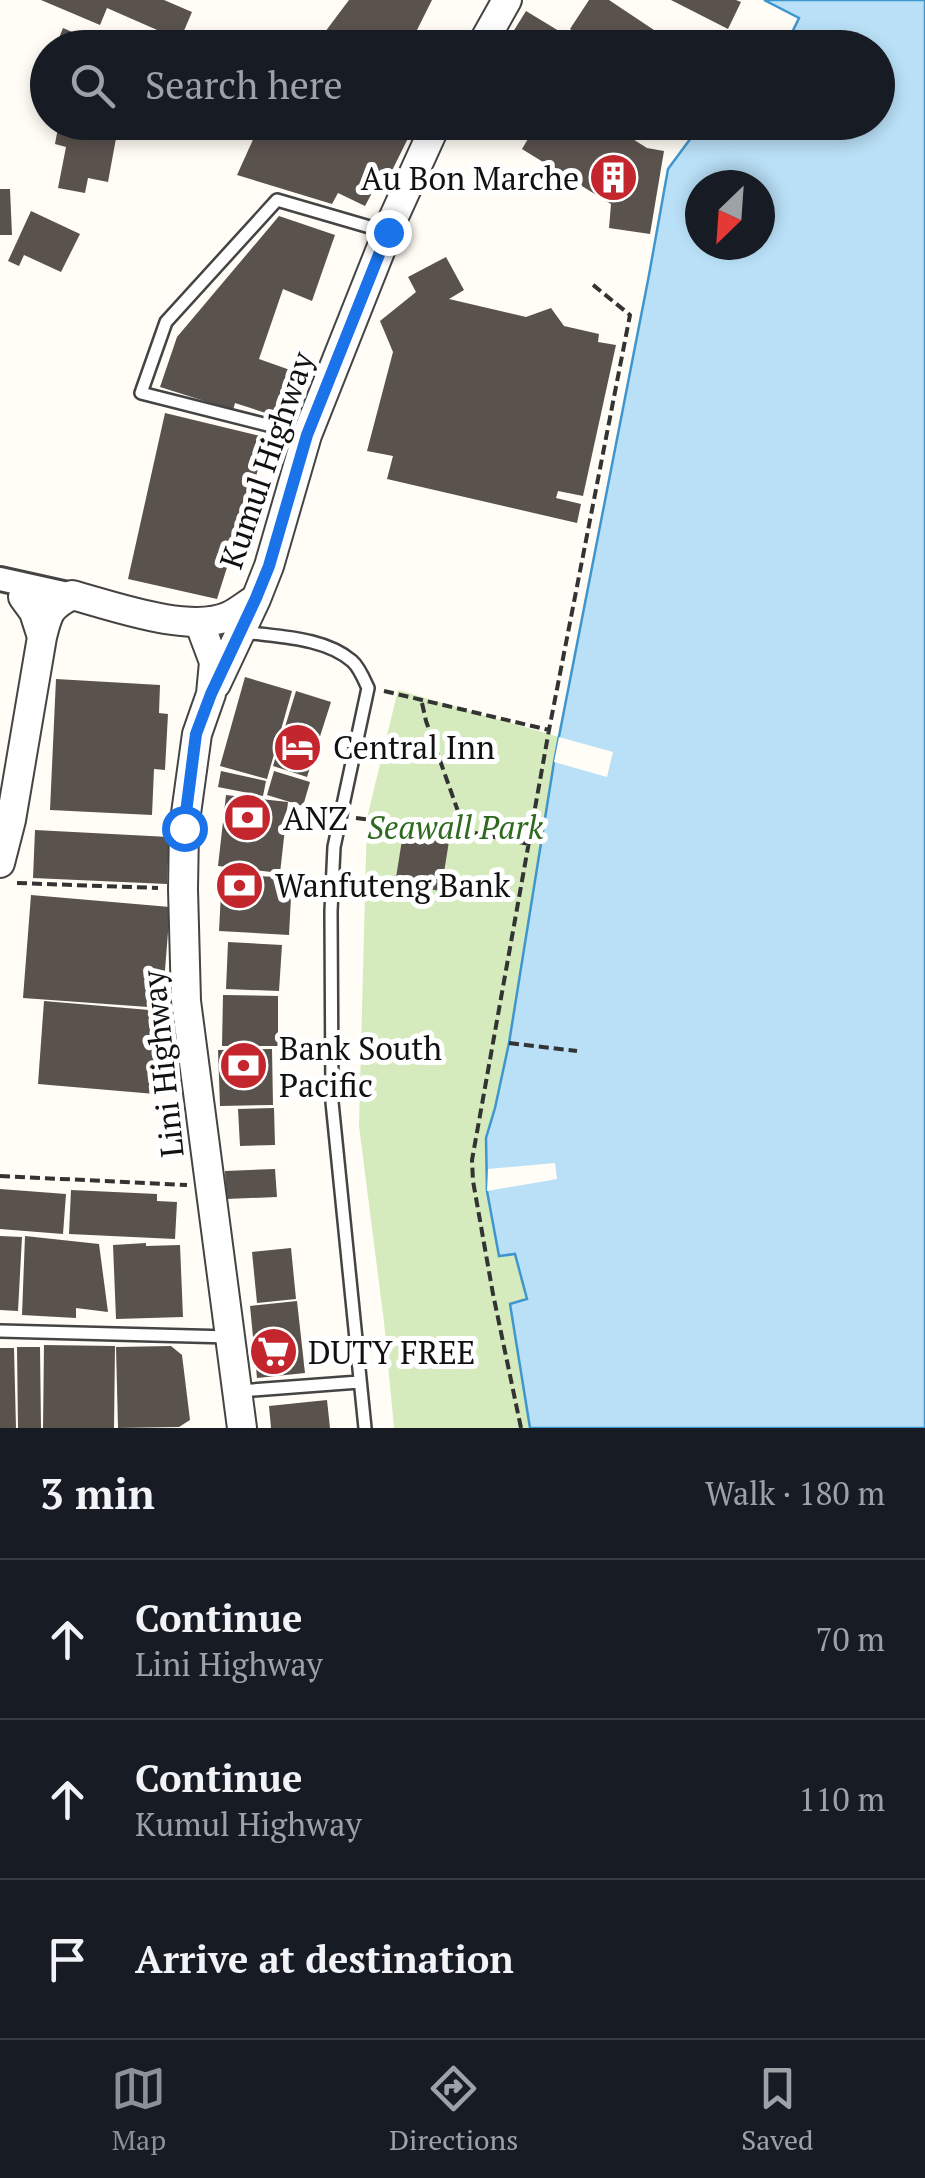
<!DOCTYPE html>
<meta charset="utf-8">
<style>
:root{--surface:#171b24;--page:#242831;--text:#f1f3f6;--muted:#9ea1a6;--line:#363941;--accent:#8c9099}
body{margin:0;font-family:"PT Serif",serif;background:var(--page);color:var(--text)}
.compass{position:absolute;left:685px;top:170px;width:90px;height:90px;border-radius:50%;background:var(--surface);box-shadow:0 5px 15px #0003;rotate:205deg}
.stop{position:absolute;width:30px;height:30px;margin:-22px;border:8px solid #1a73e8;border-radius:50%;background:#fff}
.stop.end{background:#1a73e8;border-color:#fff;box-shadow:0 2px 10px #0008}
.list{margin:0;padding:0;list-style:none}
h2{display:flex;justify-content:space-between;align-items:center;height:130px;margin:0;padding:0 40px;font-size:42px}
h2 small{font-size:32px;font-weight:400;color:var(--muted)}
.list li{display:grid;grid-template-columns:65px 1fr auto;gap:30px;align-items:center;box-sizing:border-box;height:160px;padding:0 40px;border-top:2px solid var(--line)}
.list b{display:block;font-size:38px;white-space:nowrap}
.list p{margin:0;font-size:32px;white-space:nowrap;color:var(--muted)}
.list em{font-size:32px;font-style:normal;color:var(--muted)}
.icon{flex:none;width:55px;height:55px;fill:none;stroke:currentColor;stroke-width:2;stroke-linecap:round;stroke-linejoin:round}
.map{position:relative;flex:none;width:925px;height:1428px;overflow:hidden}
.search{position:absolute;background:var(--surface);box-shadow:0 5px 15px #0003;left:30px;right:30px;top:30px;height:110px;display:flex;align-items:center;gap:25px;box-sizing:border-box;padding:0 35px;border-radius:55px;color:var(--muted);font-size:38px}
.sheet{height:610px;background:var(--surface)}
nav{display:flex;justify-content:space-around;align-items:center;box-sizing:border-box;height:140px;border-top:2px solid var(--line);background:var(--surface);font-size:28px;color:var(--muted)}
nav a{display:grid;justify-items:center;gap:5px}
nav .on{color:var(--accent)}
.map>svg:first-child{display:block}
.green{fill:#d5ebbd}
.water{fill:#b9e0f7;stroke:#3f96cf;stroke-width:2.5;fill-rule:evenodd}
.pier{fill:#fffdf5}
.building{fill:#5a524d}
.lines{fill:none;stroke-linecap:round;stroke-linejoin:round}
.service-casing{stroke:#444;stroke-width:16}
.minor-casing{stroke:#444;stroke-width:28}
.tertiary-casing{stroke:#444;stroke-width:32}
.path{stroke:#333;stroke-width:4;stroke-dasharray:10 5;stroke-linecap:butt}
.service{stroke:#fff;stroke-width:11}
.minor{stroke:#fff;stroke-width:22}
.tertiary{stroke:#fff;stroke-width:28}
.route{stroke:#1a73e8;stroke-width:12}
.labels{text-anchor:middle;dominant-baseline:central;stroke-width:10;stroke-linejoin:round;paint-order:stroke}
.poi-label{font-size:32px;fill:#111;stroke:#fff;text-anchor:start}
.street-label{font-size:32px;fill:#111;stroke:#fff}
.park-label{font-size:32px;font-style:italic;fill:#2f6b1f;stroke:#fff}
</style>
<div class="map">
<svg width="925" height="1428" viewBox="0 0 925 1428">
<rect width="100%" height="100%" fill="#fffdf5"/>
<path class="green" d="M398 690 559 737 509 1043 495 1108 486 1138 487 1191 500 1256 515 1253 527 1300 510 1305 530 1428H394L384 1322 359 1126 367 818Z"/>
<path class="water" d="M764 0H925V1428H530L510 1304 527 1299 515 1254 499 1256 487 1191 486 1138 495 1108 509 1043 554 762 649 275 668 169 702 123 878 122V48L785 47 799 18ZM700 185H760V245H700Z"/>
<path class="pier" d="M559 737 613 752 607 777 554 762Z
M555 1163 557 1179 487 1191 488 1169Z"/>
<path class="building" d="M41 0H164L192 12 180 40 107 8 100 25Z
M349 0H432L408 48H313Z
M589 0H609L681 48H599L570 29Z
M671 0H736L741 2 728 29Z
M526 11 559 31 548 48H503Z
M63 28 98 43 96 48H55Z
M59 122H119L108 182 88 178 85 193 58 188 66 147 55 144Z
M261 122H416L380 195 373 191 365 206 338 193 332 204 237 175Z
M538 122H614L612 126 647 148 664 151 650 234 609 228 611 204 522 149Z
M0 189H10L12 235H0Z
M31 211 80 234 61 272 24 255 19 266 8 261Z
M279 216 335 235 312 301 283 289 259 359 290 370 275 416 235 403 233 410 160 387 177 337Z
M446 257 464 290 449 299 526 317 551 308 564 326 599 334 598 342 616 345 583 496 558 491 556 498 581 504 577 523 387 479 393 456 367 451 393 352 380 321 416 292 408 277Z
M165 413 268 438 217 599 128 579Z
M245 677 292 691 267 779 220 766Z
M56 679 160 685 159 713 168 714 165 770 154 769 152 815 50 810Z
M296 691 331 702 307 777 273 766Z
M221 771 266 781 263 796 218 787Z
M274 771 310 782 303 806 267 795Z
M226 795 288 802 280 873 218 866Z
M404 827 450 835 441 891 395 884Z
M35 830 169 837 167 884 33 878Z
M222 874 292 878 289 935 219 931Z
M31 895 170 907 162 1008 23 998Z
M228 942 282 945 279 991 226 989Z
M223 995 278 996V1046H222Z
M44 1001 161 1011 155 1094 38 1084Z
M272 1049 273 1105 220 1106 218 1050Z
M274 1108 275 1145 240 1146 238 1109Z
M275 1169 277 1197 226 1199 225 1171Z
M0 1189 66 1194 63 1234 0 1229Z
M71 1190 157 1194V1201L177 1202 175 1239 69 1234Z
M0 1236 22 1237 18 1311 0 1310Z
M25 1236 99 1244 108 1312 76 1308V1318L22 1315Z
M146 1243V1246L180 1245 183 1317 116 1319 113 1245Z
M291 1248 296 1299 257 1303 252 1252Z
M297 1301 305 1373 257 1378 250 1306Z
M44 1345 115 1346 114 1428H43Z
M171 1346 182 1355 190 1420 179 1427 118 1428 116 1347Z
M17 1347H40L41 1428H18Z
M0 1348H14L16 1428H0Z
M327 1400 330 1428H271L269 1406Z"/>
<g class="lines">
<defs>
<path id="service" d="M307 435 141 393 166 322 277 200 387 232
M244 632C278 637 324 637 352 661 359 667 364 679 368 688L334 847 331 911 332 1102 365 1428
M0 1331 230 1337
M239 1391 359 1382"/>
<path id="minor" d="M0 579 72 595"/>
<path id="tertiary" d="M480 48 507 0
M23 597 34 612 42 637
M199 622 214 662 211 694 197 734 184 828 183 889 186 1001 242 1428
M216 684 256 599 269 566 307 435 392 221 437 122
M0 863 11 820 42 637C48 613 49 607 72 595 113 606 190 634 229 616 238 612 247 604 256 599"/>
</defs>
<use href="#service" class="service-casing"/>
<use href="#minor" class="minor-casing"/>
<use href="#tertiary" class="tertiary-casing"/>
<path class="path" d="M384 691 549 730
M422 703 426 721 465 831
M356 818 465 831 529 844
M17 883 158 888
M509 1043 577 1051
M0 1176 187 1185
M521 1428 493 1294 473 1181 472 1160 549 730 630 315 592 284"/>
<use href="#service" class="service"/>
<use href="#minor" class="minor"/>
<use href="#tertiary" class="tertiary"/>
</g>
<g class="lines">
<path class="route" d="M184 828 196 734 211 694 256 598 269 566 307 435 388 232"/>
</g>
<defs>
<symbol id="building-disc" viewBox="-11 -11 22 22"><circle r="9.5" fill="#c4262e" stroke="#fff"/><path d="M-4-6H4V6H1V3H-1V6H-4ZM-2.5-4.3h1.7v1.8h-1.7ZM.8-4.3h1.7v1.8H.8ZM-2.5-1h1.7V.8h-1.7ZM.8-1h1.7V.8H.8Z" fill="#fff"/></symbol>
<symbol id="hotel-disc" viewBox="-11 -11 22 22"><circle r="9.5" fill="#c4262e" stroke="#fff"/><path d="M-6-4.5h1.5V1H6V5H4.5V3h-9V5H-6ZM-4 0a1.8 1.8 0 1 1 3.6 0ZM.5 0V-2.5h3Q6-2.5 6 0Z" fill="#fff"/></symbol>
<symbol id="bank-disc" viewBox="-11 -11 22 22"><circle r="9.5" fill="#c4262e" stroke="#fff"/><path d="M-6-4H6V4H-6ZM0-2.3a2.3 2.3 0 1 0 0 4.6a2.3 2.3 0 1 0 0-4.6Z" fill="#fff"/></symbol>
<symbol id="supermarket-disc" viewBox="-11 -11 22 22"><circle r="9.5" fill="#c4262e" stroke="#fff"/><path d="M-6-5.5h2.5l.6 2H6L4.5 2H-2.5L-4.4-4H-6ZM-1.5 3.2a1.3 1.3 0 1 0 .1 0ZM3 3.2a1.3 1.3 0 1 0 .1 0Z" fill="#fff"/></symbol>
</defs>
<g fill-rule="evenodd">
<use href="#building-disc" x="586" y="150" width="55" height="55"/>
<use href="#hotel-disc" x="270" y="720" width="55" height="55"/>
<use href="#bank-disc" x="220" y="790" width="55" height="55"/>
<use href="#bank-disc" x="212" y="858" width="55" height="55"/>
<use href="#bank-disc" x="216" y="1038" width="55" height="55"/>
<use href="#supermarket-disc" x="246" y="1324" width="55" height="55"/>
</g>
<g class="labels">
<g class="poi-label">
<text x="579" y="178" text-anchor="end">Au Bon Marche</text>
<text x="333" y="747">Central Inn</text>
<text x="283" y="818">ANZ</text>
<text x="275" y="885">Wanfuteng Bank</text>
<text x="279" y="1048">Bank South<tspan x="279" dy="37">Pacific</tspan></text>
<text x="308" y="1352">DUTY FREE</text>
</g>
<g class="street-label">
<text transform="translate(266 460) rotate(-71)">Kumul Highway</text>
<text transform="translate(162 1064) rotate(-96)">Lini Highway</text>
</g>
<g class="park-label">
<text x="455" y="827">Seawall Park</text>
</g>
</g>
</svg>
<svg class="compass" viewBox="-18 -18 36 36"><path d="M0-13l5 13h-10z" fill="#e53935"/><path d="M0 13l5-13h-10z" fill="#9ea1a6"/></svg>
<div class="stop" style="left:184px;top:828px"></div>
<div class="stop end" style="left:388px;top:232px"></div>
<div class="search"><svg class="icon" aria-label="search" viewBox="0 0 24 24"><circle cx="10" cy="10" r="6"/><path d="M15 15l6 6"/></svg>Search here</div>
</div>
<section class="sheet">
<h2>3 min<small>Walk · 180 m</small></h2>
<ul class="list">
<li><svg class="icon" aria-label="ahead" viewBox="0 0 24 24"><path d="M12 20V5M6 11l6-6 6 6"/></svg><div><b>Continue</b><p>Lini Highway</p></div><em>70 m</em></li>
<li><svg class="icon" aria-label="ahead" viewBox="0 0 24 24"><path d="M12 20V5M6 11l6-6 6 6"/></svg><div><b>Continue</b><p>Kumul Highway</p></div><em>110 m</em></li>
<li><svg class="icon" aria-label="arrive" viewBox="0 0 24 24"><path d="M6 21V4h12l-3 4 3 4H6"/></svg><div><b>Arrive at destination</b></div></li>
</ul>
</section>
<nav>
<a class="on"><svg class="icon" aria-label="map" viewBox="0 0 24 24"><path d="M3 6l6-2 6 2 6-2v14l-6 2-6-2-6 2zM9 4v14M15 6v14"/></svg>Map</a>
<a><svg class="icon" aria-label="directions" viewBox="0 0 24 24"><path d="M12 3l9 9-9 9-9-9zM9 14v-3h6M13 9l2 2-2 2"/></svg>Directions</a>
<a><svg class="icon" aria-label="saved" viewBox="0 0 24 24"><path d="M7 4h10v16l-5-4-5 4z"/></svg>Saved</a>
</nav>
